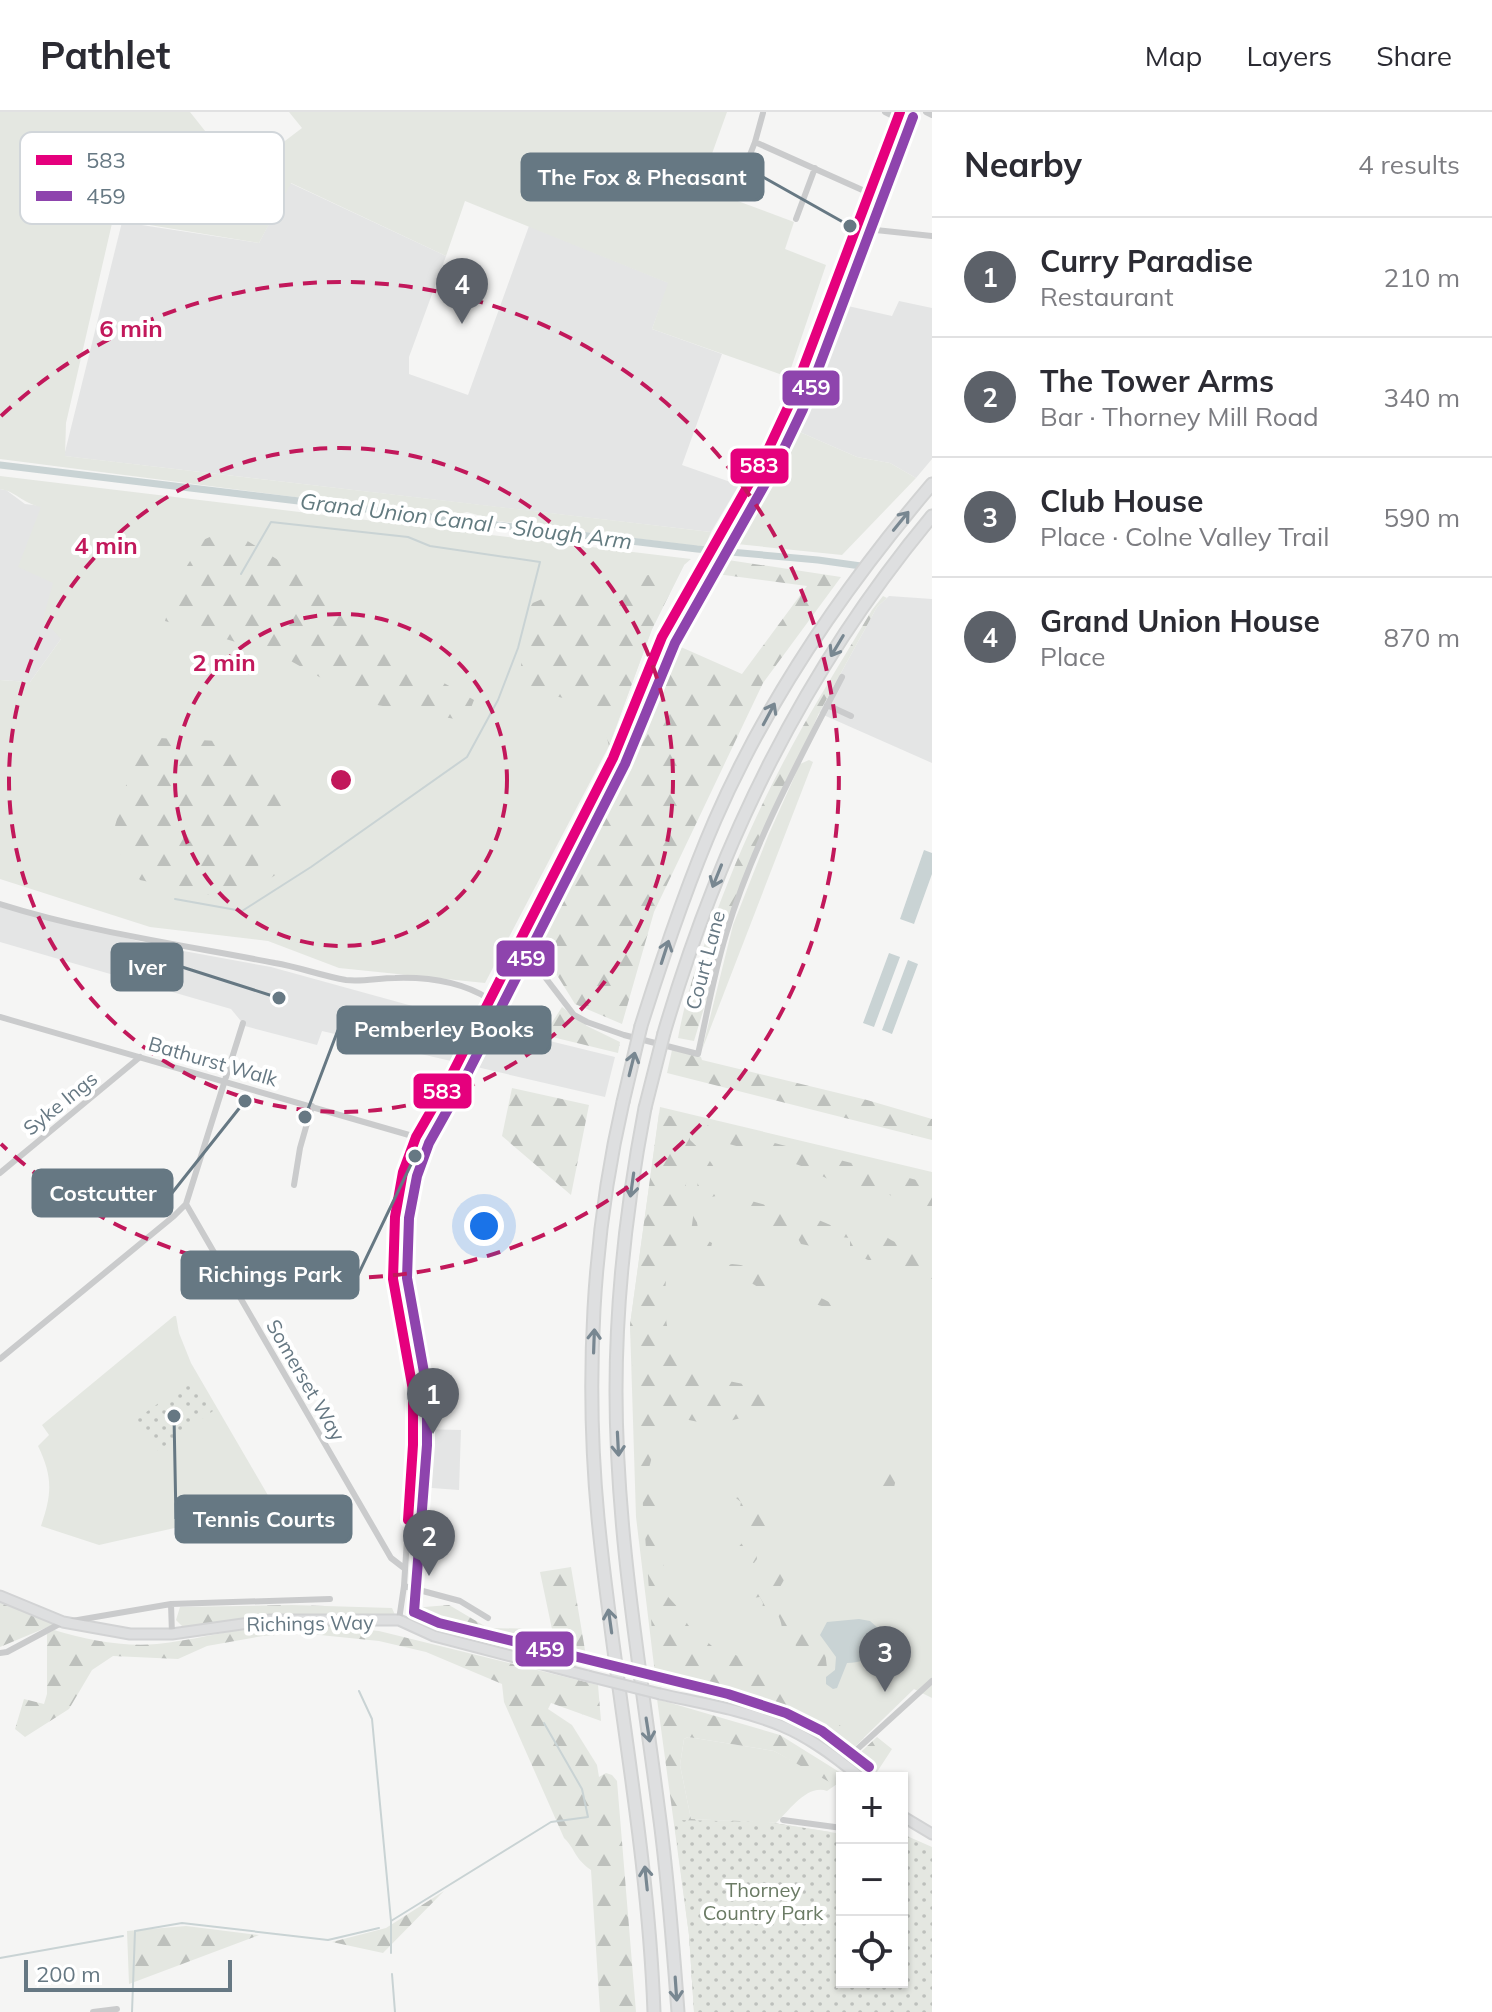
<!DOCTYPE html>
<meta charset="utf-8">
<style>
:root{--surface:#fff;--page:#f2f2f3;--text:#2b2b33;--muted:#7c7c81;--line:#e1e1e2;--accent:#5c6169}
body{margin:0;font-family:Mulish,sans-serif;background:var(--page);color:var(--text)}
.controls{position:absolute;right:24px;bottom:24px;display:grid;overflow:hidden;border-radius:0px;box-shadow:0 2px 6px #0004}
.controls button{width:72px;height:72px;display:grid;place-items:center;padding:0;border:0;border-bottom:2px solid var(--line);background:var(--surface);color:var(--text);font:40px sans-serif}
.scale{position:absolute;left:24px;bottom:20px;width:208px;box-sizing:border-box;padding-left:8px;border:4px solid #667883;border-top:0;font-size:22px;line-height:28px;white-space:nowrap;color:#667883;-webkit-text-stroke:6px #fff;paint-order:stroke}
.you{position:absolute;left:484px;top:1114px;width:28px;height:28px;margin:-20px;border:6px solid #fff;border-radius:50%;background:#1a73e8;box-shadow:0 0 0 12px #1a73e833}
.badge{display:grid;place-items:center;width:52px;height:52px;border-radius:50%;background:var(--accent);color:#fff;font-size:26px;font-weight:700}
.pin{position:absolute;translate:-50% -66px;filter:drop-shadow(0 2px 4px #0008)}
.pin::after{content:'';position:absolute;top:42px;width:28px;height:24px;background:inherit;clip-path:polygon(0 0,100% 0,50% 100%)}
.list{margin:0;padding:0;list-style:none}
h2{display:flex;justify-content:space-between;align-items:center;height:104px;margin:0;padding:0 32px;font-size:34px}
h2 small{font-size:26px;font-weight:400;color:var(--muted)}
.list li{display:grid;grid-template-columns:52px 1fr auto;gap:24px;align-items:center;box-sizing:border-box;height:120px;padding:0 32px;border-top:2px solid var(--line)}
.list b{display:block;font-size:30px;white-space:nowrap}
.list p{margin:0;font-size:26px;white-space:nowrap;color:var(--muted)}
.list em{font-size:26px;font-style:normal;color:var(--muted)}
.icon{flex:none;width:44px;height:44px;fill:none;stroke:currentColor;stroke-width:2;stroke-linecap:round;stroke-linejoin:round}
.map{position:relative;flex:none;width:932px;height:1900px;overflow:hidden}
header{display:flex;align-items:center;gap:48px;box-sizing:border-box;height:112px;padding:0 40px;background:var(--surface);border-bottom:2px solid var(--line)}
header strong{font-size:38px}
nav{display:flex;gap:44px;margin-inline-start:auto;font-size:28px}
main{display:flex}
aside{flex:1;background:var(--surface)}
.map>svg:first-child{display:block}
.built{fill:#e4e5e5}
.grass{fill:#e4e7e1}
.forest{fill:url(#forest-firs)}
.park{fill:url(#park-dots)}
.water{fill:#c9d3d4}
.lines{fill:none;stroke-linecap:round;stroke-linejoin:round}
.stream{stroke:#c9d3d4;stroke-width:2}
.canal{stroke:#c9d3d4;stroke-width:7}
.secondary-casing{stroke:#d2d3d4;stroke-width:13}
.highway-casing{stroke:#d2d3d3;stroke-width:15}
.street{stroke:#cacbcc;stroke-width:6}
.secondary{stroke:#dedfe0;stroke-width:9}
.highway{stroke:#dedfe0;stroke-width:11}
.secondary-bridge-casing{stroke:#d2d3d4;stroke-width:13;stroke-linecap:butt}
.highway-bridge-casing{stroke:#d2d3d3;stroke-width:15;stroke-linecap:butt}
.secondary-bridge{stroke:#dedfe0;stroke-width:9}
.highway-bridge{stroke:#dedfe0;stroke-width:11}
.bus-1-casing{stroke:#fff;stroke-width:16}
.bus-2-casing{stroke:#fff;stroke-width:16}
.bus-1{stroke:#e5007d;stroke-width:10}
.bus-2{stroke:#8e44ad;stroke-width:10}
.oneway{stroke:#788791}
.ring{fill:none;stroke:#c2185b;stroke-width:4;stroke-dasharray:14 10}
.labels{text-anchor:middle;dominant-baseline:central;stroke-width:8;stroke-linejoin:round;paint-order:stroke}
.street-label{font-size:20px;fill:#667883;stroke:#fff}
.park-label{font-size:20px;fill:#6b7b65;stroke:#fff}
.water-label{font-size:22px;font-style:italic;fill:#627a7f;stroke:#fff}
.key{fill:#fff;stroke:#d1d6da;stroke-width:2}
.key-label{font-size:22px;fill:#667883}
.centre{fill:#c2185b;stroke:#fff;stroke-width:4}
.ring-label{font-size:24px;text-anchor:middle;font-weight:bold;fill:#c2185b;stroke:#fff;stroke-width:8;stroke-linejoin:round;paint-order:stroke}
.leader{fill:none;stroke:#667883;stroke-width:3}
.callout-dot{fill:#667883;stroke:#fff;stroke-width:3}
.callout{fill:#667883;stroke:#667883;stroke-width:3}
.callout-label{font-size:22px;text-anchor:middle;font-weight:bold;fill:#fff}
.line-badge{stroke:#fff;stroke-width:3}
.badge-label{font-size:22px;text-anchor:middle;font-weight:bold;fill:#fff}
</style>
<header>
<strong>Pathlet</strong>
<nav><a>Map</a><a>Layers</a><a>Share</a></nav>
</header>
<main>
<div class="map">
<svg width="932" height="1900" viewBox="0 0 932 1900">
<defs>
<pattern id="forest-firs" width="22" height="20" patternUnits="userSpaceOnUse" patternTransform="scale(2)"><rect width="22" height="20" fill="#e4e7e1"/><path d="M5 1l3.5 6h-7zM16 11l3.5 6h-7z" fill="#bdc0bc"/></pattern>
<pattern id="park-dots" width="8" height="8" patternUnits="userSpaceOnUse" patternTransform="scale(2)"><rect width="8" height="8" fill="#e4e7e1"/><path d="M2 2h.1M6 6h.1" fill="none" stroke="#bdc0bc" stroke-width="1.8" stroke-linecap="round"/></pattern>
</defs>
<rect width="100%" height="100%" fill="#f5f5f4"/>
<path class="built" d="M290 71 446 144 409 245V262L468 283 529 114 669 171 652 217 722 242 682 353 739 373 711 420 64 344 122 110 259 131Z
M899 189 932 196V347L916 366 890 351 857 345 786 314 839 192 892 204Z
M0 377 6 378 25 392 42 394 54 471 61 527 30 570 0 568Z
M889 484 932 487V651L819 601 877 495Z
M0 795 167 836 271 855 456 906 615 945 605 985 322 919 317 933 245 914 231 897 0 830Z
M421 1317 461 1318 459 1378 418 1375Z"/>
<path class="grass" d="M0 0H190L240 63 302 16 289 0H727L700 75 794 110 785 137 826 153 788 265 652 217 668 171 465 89 446 144 291 71 259 131 113 107 66 311 65 344 711 420 705 435 498 409 467 400 451 404 395 398 0 347Z
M786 314 857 345 890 351 916 366 842 443 727 431Z
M0 364 691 447 684 453 652 517 609 634 485 871 339 856 268 829 150 815 0 767V568L30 570 61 527 43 507 53 471 18 455 41 395C22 391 15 379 0 377Z
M809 648 813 650 702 938 733 813 768 724 800 652Z
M660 995 932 1060V1586L914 1577 846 1643 796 1610 655 1562 636 1405 630 1213Z
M174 1204H176L179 1221 191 1251 280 1404 288 1410V1415L260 1417 211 1413 179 1415 99 1433 41 1414C52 1382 53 1365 38 1334L49 1323 42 1313Z
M688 1625 774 1639 837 1672 827 1679C807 1672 790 1698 776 1711L691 1707 680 1653 684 1627Z"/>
<path class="forest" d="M228 417 320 474 363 521 405 549 474 588 466 609 366 591 280 543 165 509 177 470 203 428Z
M715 446 841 465 763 571 654 800 622 912 575 892 532 823 612 665 665 528 742 562 807 474 709 461Z
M684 453 652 517 609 634 599 595 531 578 519 572 528 493 568 476 609 474Z
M883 484 887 486 877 495 819 601 735 793 694 929 678 926C685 887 697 851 711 815 736 745 767 678 803 614 825 575 849 537 872 498Z
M139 625 218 629 296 689 261 727 258 757H284L238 789 140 768 111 729Z
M562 895 587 914 620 930 618 941 544 923Z
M672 938 701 945 702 948 867 988 932 1007V1028L667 961Z
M512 976 589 993 571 1083 502 1024Z
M659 1001 932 1072V1099L911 1093 877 1077H848L804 1055 776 1045 690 1021V1028C706 1043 726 1061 716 1084L711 1085 704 1081C698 1102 689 1118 712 1131L711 1136C701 1133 696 1128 691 1120L699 1062 698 1057 689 1055 678 1118 680 1132 668 1137C667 1161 662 1196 668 1218 673 1235 692 1259 708 1264 736 1273 760 1270 784 1289L778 1301 768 1306H741L713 1313 684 1307 678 1301 665 1297 649 1356 661 1384 660 1432 664 1447 661 1477 681 1499 688 1513 712 1534 734 1542 773 1564 857 1626H864L846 1643 796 1610 655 1562 630 1213Z
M733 1080 744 1087 814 1106 856 1124 874 1129 886 1125C902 1134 928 1149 932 1167 909 1166 900 1149 880 1142L877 1148H868L850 1140V1126L841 1125 832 1138 824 1142 811 1134 801 1132 797 1125 798 1120C777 1115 739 1108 727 1089L728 1082Z
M732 1152C761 1154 761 1168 783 1175 803 1181 819 1182 837 1195L835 1198 758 1175 728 1157V1153Z
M932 1307V1315L928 1316 927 1327H917L910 1344 903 1343C898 1353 893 1382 890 1395L880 1388 869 1361 877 1358 888 1361 884 1352 892 1349C897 1335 905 1336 915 1326 921 1320 924 1312 932 1307Z
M739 1385 759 1395 768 1423 765 1429 757 1424 754 1427 757 1447 754 1451 747 1449 746 1454 734 1440 743 1430 750 1427 739 1401 741 1390 736 1386Z
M770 1449H780L788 1454 789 1459 780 1475C787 1488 784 1495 805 1495L808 1499 806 1521 825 1539 827 1556 824 1559 798 1538 790 1523 783 1520C781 1512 781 1504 773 1498L768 1501 762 1497 763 1491 760 1485 752 1486 750 1483 760 1460 773 1457Z
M571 1455 587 1550 574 1554 433 1515 412 1496 449 1493 488 1516 543 1517 553 1522 540 1460Z
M0 1489 53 1511 55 1512 0 1535Z
M292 1493 392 1496 396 1505 337 1501 184 1516 176 1508 180 1495Z
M299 1511 379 1519 598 1573 601 1609 551 1591 548 1597 572 1613 597 1653 599 1665 606 1661 612 1663 617 1669 636 1900H600L591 1758C573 1745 577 1739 564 1726L504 1590 502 1572 426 1540 379 1529 300 1521 263 1524 207 1534 178 1547 113 1544 92 1558 69 1597 25 1625 15 1617 24 1587 44 1592 47 1582V1522L54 1518C86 1528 123 1535 157 1532 205 1527 250 1512 299 1511Z
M657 1587 780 1623 849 1666H842V1674L833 1672 774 1639 688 1625 684 1627 680 1653 691 1707 767 1710 831 1720 694 1900 689 1823Z
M877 1625 892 1637 877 1660 883 1666H868L850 1650Z
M444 1779 383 1841 332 1830 386 1816Z
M186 1814 259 1823 129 1872 127 1819Z"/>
<path class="park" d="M191 1268 213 1299 158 1339 135 1308Z
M674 1708 767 1710 842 1722V1870H902V1726L907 1724 932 1735V1900H694L689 1823Z"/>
<path class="water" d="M924 738 932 741V762L914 812 900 807Z
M889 841 900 845 874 915 863 911Z
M908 848 918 852 892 922 882 918Z
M859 1507 870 1509 879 1517C875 1541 873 1550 847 1551L837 1576 833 1577 826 1572V1565L835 1558 836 1545 820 1523 827 1510Z"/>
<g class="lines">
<path class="stream" d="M175 787 242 799 311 755 467 645 498 588 518 536 540 450 430 434 408 425 271 410 241 462
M359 1579 372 1607 391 1809V1841
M391 1809 551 1710 588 1705 582 1677 544 1611
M0 1846 123 1824
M392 1862 395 1900
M132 1900 135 1819 182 1811 328 1828 379 1816"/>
<path class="canal" d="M0 353 697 437 818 448 868 455"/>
<defs>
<path id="secondary" d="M0 1484 63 1510 130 1522H172L270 1508H399L434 1524 588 1564
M660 1582C700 1591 744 1598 782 1614 811 1626 837 1646 861 1666
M902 1704 932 1722"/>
<path id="highway" d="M641 914C663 844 686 775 715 708 768 586 846 473 932 372
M664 921C720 730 804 558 932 404
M623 990C592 1124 585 1269 598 1406 614 1571 648 1734 654 1900
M645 996C627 1090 616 1184 616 1279 616 1421 641 1561 659 1701 668 1767 673 1833 678 1900"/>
</defs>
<use href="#secondary" class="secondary-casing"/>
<use href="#highway" class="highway-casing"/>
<path class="street" d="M885 0 897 6
M926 0 932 3
M755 30 869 81
M736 78 755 30 763 1
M796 107 815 56
M857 116 932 124
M827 593 851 604
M0 792C89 820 183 833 275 851 299 855 322 864 346 868 362 870 379 866 395 866 427 865 462 870 489 887
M512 841 538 856 574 903 587 910 624 923 698 942C707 902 714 861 726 822 753 732 799 648 842 565
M0 905 416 1025
M0 1061 140 945
M294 1073 300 1036 312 994
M186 1092 391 1446 404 1456
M0 1247 174 1104 186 1092 243 911
M404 1474 460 1489 488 1506
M171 1492 172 1522
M399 1508 404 1474 413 1333V1278L393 1167 395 1105 403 1060 416 1025 450 966 613 646 662 525 766 342 790 291 900 0
M72 1509 171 1492 330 1487
M0 1541 7 1540 63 1510
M842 1651 932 1569
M783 1708 842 1716
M902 1715 909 1710
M93 1900 117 1897"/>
<use href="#secondary" class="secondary"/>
<use href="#highway" class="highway"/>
<defs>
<path id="secondary-bridge" d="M588 1564 660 1582"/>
<path id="highway-bridge" d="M623 990 641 914
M645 996 664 921"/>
</defs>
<use href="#secondary-bridge" class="secondary-bridge-casing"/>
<use href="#highway-bridge" class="highway-bridge-casing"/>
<use href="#secondary-bridge" class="secondary-bridge"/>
<use href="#highway-bridge" class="highway-bridge"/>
<defs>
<path id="bus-1" d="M408 1408 413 1333V1278L393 1167 395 1105 403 1060 416 1025 450 966 613 646 662 525 766 342 790 291 900 0"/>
<path id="bus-2" d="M869 1655 822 1619 786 1601 728 1582 439 1511 414 1500 427 1333V1277L407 1166 409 1106 417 1064 429 1031 462 972 625 652 675 531 778 349 803 297 913 5"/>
</defs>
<use href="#bus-1" class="bus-1-casing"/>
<use href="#bus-2" class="bus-2-casing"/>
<use href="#bus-1" class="bus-1"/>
<use href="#bus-2" class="bus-2"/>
</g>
<defs><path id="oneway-shaft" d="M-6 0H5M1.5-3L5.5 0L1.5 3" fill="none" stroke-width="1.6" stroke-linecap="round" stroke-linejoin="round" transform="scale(2)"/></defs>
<g class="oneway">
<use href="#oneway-shaft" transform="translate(901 409) rotate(-51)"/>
<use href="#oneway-shaft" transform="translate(837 534) rotate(121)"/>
<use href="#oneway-shaft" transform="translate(769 602) rotate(-62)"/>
<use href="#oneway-shaft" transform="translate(717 764) rotate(112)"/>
<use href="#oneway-shaft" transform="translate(665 840) rotate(-72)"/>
<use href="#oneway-shaft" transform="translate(632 952) rotate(-76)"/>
<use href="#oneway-shaft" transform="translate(632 1073) rotate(98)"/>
<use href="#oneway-shaft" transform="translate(594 1229) rotate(-88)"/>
<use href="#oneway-shaft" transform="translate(618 1332) rotate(87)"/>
<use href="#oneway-shaft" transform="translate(610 1509) rotate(-98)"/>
<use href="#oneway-shaft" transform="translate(648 1618) rotate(81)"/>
<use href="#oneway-shaft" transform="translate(646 1766) rotate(-96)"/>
<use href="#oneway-shaft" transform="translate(676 1877) rotate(86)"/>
</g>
<g class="ring">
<circle cx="341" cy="668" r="166"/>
<circle cx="341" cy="668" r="332"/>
<path d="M1 304A498 498 0 1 1 1 1032"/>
</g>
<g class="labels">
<g class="street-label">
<text transform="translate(705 848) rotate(-75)">Court Lane</text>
<text transform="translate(213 949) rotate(16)">Bathurst Walk</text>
<text transform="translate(60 991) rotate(-39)">Syke Ings</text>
<text transform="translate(306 1268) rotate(60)">Somerset Way</text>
<text transform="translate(310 1511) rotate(-1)">Richings Way</text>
</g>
<g class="park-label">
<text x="763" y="1777">Thorney<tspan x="763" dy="23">Country Park</tspan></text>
</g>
<g class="water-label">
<text transform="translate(466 409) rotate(7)">Grand Union Canal - Slough Arm</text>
</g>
</g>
<rect x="20" y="20" width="264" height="92" rx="12" class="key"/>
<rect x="36" y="43" width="36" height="10" fill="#e5007d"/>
<rect x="36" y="79" width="36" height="10" fill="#8e44ad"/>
<g class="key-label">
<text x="86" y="56">583</text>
<text x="86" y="92">459</text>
</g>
<circle cx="341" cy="668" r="12" class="centre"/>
<g class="ring-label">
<text x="131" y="225">6 min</text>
<text x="106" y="442">4 min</text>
<text x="224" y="559">2 min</text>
</g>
<path class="leader" d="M850 114L763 65M279 886L182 855M305 1005L338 918M245 989L172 1081M415 1044L358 1163M174 1304L176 1407"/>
<g class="callout-dot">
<circle cx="850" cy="114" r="8"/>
<circle cx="279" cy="886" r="8"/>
<circle cx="305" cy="1005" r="8"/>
<circle cx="245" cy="989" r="8"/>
<circle cx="415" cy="1044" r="8"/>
<circle cx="174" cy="1304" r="8"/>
</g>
<g class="callout">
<rect x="522" y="42" width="241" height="46" rx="8"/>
<rect x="112" y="832" width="70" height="46" rx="8"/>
<rect x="338" y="895" width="212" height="46" rx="8"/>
<rect x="33" y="1058" width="139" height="46" rx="8"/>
<rect x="182" y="1140" width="176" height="46" rx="8"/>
<rect x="176" y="1384" width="175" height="46" rx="8"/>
</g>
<g class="callout-label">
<text x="642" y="73">The Fox &amp; Pheasant</text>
<text x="147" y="863">Iver</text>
<text x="444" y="925">Pemberley Books</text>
<text x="103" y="1089">Costcutter</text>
<text x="270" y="1170">Richings Park</text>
<text x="264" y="1415">Tennis Courts</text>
</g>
<g class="line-badge">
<rect x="781" y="257" width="60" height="38" rx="8" fill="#8e44ad"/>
<rect x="729" y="335" width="61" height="38" rx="8" fill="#e5007d"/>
<rect x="495" y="827" width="61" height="39" rx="8" fill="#8e44ad"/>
<rect x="412" y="960" width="61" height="38" rx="8" fill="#e5007d"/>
<rect x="514" y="1518" width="61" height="38" rx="8" fill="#8e44ad"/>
</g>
<g class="badge-label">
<text x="811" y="283">459</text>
<text x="759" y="361">583</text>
<text x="526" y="854">459</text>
<text x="442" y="987">583</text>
<text x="545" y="1545">459</text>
</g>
</svg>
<div class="controls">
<button>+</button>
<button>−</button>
<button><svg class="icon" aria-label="locate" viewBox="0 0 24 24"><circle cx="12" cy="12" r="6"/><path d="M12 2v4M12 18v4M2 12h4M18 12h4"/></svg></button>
</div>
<div class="scale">200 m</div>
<div class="you"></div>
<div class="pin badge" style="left:433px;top:1322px">1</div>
<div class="pin badge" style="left:429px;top:1464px">2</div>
<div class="pin badge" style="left:885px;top:1580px">3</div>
<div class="pin badge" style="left:462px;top:212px">4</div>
</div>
<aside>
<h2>Nearby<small>4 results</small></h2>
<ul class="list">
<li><span class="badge">1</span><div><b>Curry Paradise</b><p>Restaurant</p></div><em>210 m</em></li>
<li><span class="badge">2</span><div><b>The Tower Arms</b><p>Bar · Thorney Mill Road</p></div><em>340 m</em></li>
<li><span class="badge">3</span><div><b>Club House</b><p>Place · Colne Valley Trail</p></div><em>590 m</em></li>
<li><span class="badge">4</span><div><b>Grand Union House</b><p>Place</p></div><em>870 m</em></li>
</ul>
</aside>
</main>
